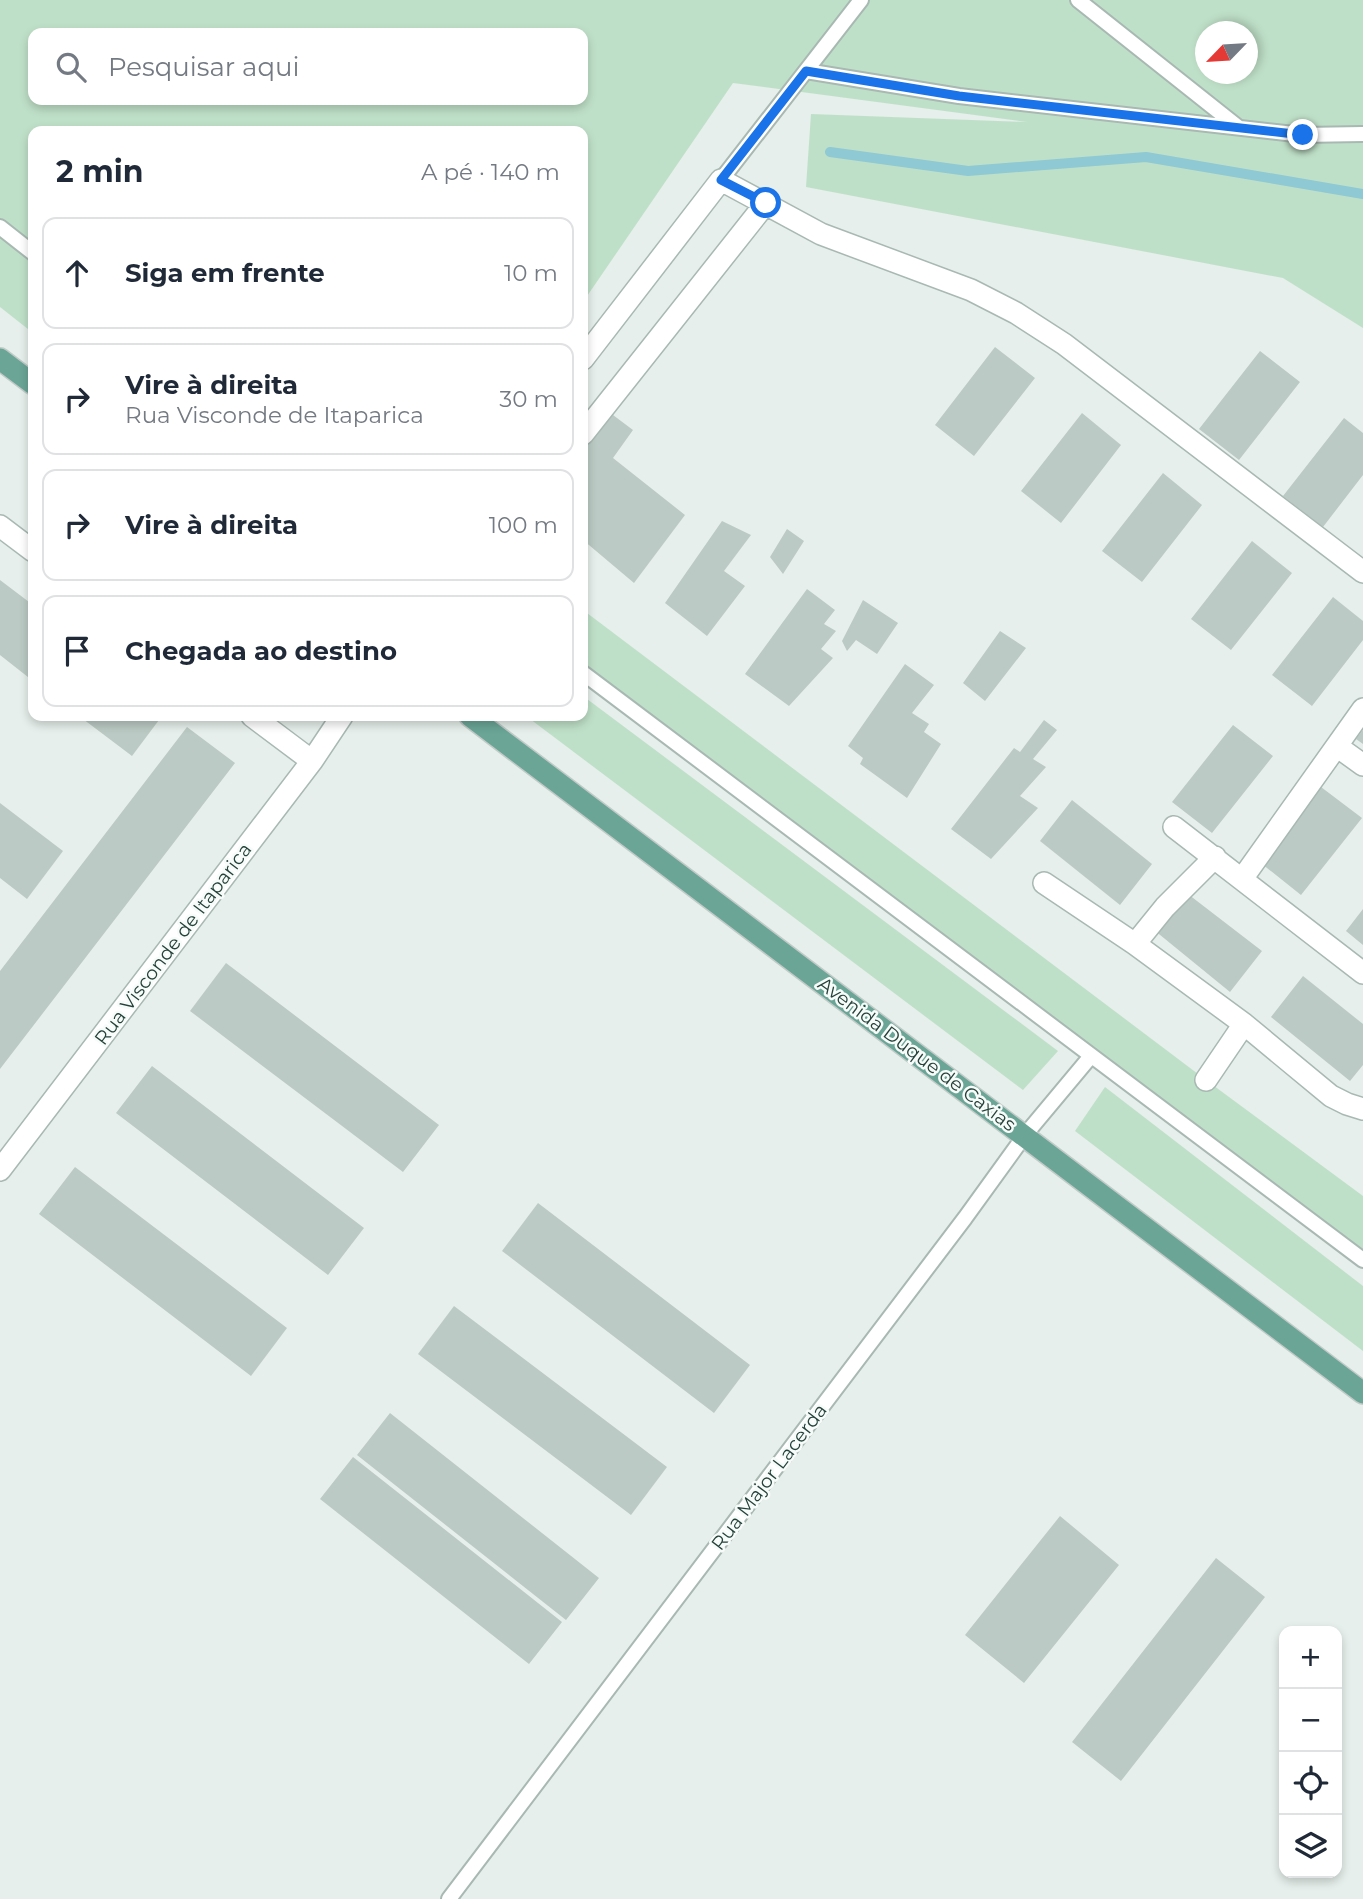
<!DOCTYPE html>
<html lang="pt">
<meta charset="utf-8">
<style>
:root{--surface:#fff;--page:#f6f6f7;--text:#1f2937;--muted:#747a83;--line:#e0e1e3}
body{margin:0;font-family:Montserrat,sans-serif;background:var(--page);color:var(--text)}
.controls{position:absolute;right:21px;bottom:21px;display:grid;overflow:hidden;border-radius:14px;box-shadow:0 4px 10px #0003}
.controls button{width:63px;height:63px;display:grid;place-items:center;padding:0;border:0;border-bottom:2px solid var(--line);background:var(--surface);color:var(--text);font:35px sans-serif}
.compass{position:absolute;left:1195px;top:21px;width:63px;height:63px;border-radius:50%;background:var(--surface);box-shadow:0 4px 10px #0003;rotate:245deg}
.stop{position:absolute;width:21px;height:21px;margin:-16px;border:5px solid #1a73e8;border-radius:50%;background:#fff}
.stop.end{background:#1a73e8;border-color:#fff;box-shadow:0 2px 7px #0008}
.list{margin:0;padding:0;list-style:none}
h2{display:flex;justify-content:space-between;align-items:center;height:91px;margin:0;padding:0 28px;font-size:30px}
h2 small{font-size:23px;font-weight:400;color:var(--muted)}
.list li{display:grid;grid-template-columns:46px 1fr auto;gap:21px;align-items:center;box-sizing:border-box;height:112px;margin:0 14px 14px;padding:0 14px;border:2px solid var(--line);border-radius:14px}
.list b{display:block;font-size:26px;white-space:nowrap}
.list p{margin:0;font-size:23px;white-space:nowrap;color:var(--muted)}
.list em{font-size:23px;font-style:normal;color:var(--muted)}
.icon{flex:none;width:38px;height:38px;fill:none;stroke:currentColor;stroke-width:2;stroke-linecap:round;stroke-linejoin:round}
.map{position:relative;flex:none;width:1363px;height:1899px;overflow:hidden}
.search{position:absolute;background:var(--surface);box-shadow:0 4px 10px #0003;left:28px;top:28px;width:560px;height:77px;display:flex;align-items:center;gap:18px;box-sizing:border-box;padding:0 24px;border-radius:14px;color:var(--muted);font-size:26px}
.panel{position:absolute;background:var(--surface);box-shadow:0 4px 10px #0003;left:28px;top:126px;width:560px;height:595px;border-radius:14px}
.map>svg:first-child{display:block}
.green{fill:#bfe0c8;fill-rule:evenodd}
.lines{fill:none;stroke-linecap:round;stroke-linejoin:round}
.stream{stroke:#8ec9d4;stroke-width:10}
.building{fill:#bbcac4}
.service-casing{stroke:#a8b8b2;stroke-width:18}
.minor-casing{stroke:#a8b8b2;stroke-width:24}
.primary-casing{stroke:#c2cac8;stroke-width:24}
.service{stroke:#fff;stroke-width:14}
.minor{stroke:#fff;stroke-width:21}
.primary{stroke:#6aa596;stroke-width:21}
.route{stroke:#1a73e8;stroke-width:9}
.labels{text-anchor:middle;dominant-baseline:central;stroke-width:5;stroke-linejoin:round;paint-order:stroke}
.street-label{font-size:19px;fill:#24423a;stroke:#f7fbf9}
</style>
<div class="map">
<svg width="1363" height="1899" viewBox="0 0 1363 1899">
<rect width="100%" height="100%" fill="#e6efeb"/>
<path class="green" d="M0 0H1363V328L1283 278 806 187 811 114 1027 122 733 83 583 302V131H33V255L0 230ZM1206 32H1248V74H1206ZM33 33H583V100H33Z
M0 234 33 259V333L0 307Z
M583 610 1206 1080 1363 1196V1260L583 673Z
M583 696 1058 1051 1023 1090 526 716H583Z
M1105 1087 1363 1286V1351L1075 1131Z"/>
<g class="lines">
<path class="stream" d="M830 152 968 171 1146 157 1363 194"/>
</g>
<path class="building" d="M995 347 1035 378 974 456 935 425Z
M1260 351 1300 382 1239 460 1199 429Z
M1082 413 1121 445 1061 523 1021 491Z
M613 415 633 430 613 458 685 515 634 583 583 540V444L587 437 592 441Z
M1344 418 1363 433V475L1323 527 1283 496Z
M1163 473 1202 505 1142 582 1102 551Z
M722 521 751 535 724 571 745 586 707 636 665 603Z
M787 529 804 541 783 574 770 557Z
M1252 541 1292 573 1231 650 1191 619Z
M0 580 33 605V681L0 655Z
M807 589 835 610 824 624 836 631 821 649 833 658 789 706 745 674Z
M1333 597 1363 621V640L1312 706 1272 675Z
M863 600 898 623 877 654 856 640 847 651 842 641Z
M1000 631 1026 648 985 701 963 683Z
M905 664 934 685 912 713 929 724 924 732 941 744 907 798 860 764 863 758 848 746Z
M79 716H162L132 756Z
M1044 720 1057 730 1033 759 1046 767 1020 796 1038 808 991 859 951 829 1014 748 1020 752Z
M1233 725 1273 756 1212 833 1172 802Z
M187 727 235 763 0 1069V971Z
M1363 730V744L1356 739Z
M1321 787 1362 818 1301 895 1262 864Z
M1072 800 1152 864 1120 905 1040 841Z
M0 803 63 851 27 899 0 878Z
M1184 891 1262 951 1230 992 1154 930Z
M1363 909V945L1346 931Z
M226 963 439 1125 403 1172 190 1011Z
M1303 976 1363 1024V1065L1350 1081 1271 1017Z
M152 1066 364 1228 328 1275 116 1113Z
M75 1167 287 1328 251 1376 39 1214Z
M538 1203 750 1365 714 1413 502 1251Z
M454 1306 667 1467 631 1515 418 1354Z
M390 1413 599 1578 566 1620 357 1455Z
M353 1457 562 1622 529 1664 320 1499Z
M1060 1516 1119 1565 1024 1683 965 1635Z
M1216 1558 1265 1597 1121 1781 1072 1742Z"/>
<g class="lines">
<defs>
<path id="service" d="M1078 0 1238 127
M806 71 959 96 1303 135 1363 134
M721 180 861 0
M0 227 33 253
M583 673 1363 1260
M449 1899 965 1218 1025 1135 1091 1056"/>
<path id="minor" d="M583 359 721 180 821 234 971 290 1016 313 1064 344 1363 572
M583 434 766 203
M0 526 33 551
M252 716 312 761
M1338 747 1363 765
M1174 827 1363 973
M1215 857 1165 907 1135 944 1244 1024 1331 1096 1347 1104 1363 1109
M1242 879 1363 709
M1044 883 1135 944
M1206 1080 1244 1024
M0 1170 312 761 342 716"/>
<path id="primary" d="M0 359 33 384
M470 716 1363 1393"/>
</defs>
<use href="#service" class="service-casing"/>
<use href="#minor" class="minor-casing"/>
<use href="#primary" class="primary-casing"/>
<use href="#service" class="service"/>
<use href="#minor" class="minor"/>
<use href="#primary" class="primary"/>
</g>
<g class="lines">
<path class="route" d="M766 203 721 180 806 71 959 96 1303 135"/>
</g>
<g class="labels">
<g class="street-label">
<text transform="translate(173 944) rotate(-53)">Rua Visconde de Itaparica</text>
<text transform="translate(917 1054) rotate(37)">Avenida Duque de Caxias</text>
<text transform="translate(769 1477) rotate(-53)">Rua Major Lacerda</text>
</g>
</g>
</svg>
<div class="controls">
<button>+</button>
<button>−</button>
<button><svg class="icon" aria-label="locate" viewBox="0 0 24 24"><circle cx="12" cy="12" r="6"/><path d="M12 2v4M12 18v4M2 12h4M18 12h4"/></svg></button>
<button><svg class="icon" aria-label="layers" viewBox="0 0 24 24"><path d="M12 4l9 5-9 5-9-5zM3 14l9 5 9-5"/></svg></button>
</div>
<svg class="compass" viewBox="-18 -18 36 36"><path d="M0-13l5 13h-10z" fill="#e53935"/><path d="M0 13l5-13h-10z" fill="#747a83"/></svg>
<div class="stop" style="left:766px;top:203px"></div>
<div class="stop end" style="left:1303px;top:135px"></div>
<div class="search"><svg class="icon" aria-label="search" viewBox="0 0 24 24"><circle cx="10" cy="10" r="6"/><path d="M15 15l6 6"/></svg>Pesquisar aqui</div>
<section class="panel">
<h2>2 min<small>A pé · 140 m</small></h2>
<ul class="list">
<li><svg class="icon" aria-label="ahead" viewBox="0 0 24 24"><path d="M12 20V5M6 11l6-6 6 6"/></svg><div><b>Siga em frente</b></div><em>10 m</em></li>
<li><svg class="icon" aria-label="right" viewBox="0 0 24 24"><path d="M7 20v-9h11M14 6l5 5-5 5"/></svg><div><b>Vire à direita</b><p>Rua Visconde de Itaparica</p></div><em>30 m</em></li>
<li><svg class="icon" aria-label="right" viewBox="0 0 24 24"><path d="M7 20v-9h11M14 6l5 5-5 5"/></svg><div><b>Vire à direita</b></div><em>100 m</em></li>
<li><svg class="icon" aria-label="arrive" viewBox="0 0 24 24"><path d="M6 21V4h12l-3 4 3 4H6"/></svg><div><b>Chegada ao destino</b></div></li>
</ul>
</section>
</div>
